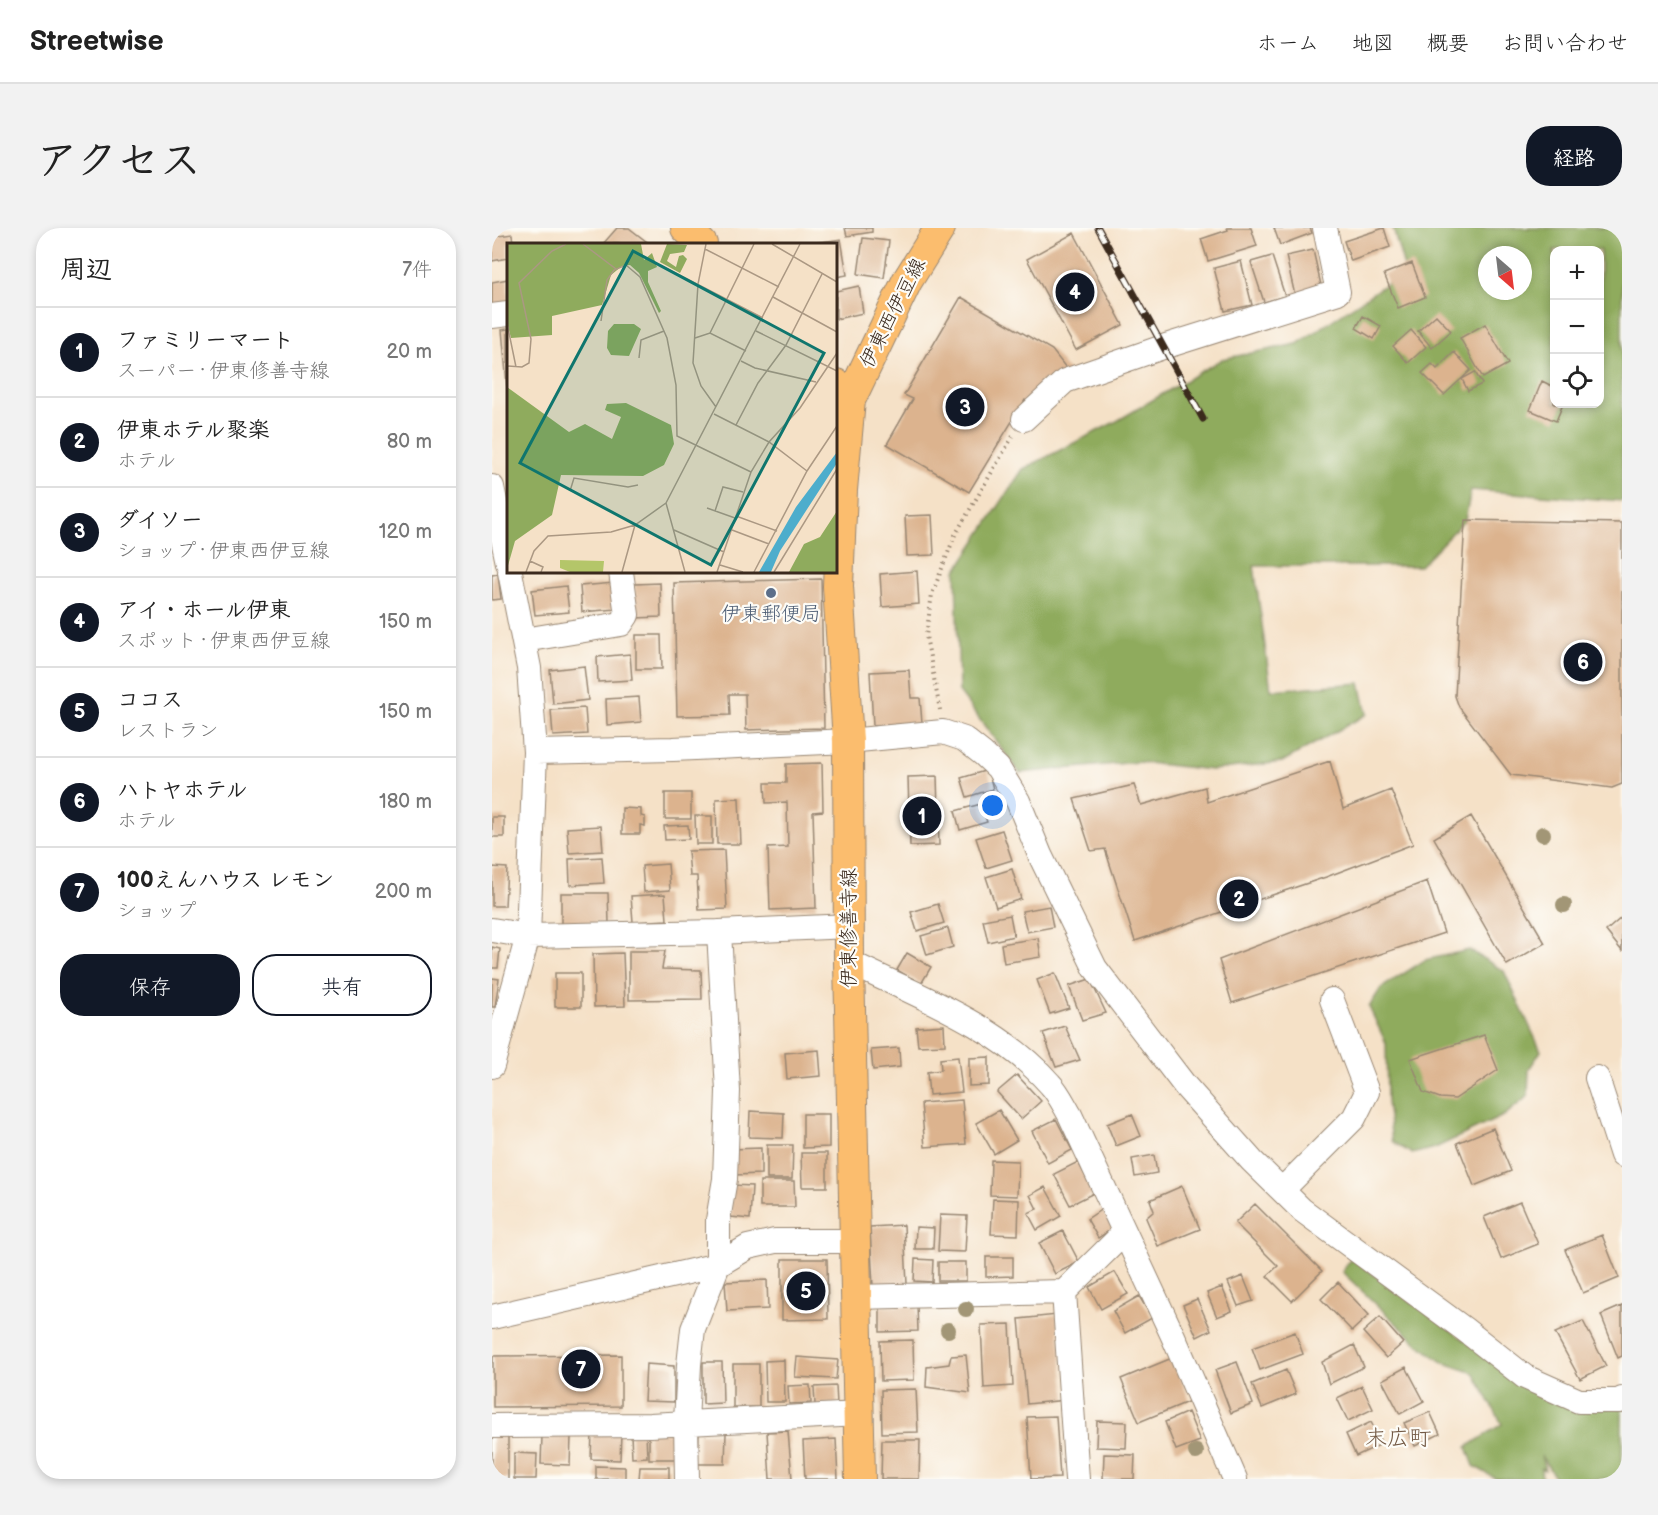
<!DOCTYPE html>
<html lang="ja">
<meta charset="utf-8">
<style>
:root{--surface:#fff;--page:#f2f2f2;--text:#222;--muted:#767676;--line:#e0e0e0;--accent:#111827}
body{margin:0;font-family:"Balsamiq Sans","Klee One",sans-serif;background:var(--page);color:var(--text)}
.controls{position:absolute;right:18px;top:18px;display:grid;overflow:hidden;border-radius:12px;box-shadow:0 3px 9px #0003}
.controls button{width:54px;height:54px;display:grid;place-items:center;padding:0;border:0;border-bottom:2px solid var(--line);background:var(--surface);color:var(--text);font:30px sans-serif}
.compass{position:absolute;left:986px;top:18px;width:54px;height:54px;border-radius:50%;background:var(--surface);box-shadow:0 3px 9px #0003;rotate:152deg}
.you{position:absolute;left:501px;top:578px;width:21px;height:21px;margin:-15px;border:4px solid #fff;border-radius:50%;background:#1a73e8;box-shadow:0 0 0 9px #1a73e833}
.badge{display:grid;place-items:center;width:39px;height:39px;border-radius:50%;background:var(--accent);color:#fff;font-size:20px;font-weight:700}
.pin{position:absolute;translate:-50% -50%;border:3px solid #fff;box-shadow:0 2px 6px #0006}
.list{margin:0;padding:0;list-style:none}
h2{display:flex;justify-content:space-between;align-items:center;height:78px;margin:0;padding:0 24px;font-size:26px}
h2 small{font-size:20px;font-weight:400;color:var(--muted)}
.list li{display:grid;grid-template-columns:39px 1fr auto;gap:18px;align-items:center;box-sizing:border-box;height:90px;padding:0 24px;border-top:2px solid var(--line)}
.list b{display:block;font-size:22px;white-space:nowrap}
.list p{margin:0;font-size:20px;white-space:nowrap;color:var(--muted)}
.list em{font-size:20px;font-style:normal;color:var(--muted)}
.actions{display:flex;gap:12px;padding:18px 24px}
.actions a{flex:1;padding:14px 0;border:2px solid var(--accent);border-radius:24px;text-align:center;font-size:21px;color:var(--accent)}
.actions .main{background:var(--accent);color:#fff}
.icon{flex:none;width:33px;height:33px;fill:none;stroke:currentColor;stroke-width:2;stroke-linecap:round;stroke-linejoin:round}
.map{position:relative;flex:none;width:1130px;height:1251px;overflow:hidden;border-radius:24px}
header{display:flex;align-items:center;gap:36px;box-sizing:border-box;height:84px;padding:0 30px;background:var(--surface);border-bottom:2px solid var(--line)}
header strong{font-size:28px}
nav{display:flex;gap:33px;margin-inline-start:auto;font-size:21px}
.intro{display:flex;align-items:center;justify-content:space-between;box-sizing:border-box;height:144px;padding:0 36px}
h1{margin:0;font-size:42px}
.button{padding:15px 27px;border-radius:24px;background:var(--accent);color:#fff;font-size:21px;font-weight:700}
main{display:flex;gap:36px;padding:0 36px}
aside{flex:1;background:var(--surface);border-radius:24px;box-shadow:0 3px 9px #0003}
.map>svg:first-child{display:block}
.forest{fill:#8fab5d;stroke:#656a3e;stroke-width:1.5;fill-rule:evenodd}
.building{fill:#dcb38e}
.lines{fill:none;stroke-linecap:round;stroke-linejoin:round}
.minor-casing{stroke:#988672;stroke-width:26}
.major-casing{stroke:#988672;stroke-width:32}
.path{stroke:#988672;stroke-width:4;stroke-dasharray:1.5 4.5;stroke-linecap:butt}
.minor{stroke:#fff;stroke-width:24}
.major{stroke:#fbbd6e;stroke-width:30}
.rail-casing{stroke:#3b2a1e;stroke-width:7}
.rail{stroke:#fdfcf7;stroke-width:4.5;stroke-dasharray:14;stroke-linecap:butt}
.tree{fill:#a29676}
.service-dot{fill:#5c6f8a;stroke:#fdfcf7;stroke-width:2}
.labels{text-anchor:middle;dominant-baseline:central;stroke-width:4.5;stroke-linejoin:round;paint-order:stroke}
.street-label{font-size:20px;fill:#3b2a1e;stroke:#fdfcf7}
.service-label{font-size:20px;fill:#4e5e75;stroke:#fdfcf7}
.quarter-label{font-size:22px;fill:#735a45;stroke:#fdfcf7}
.inset-road{fill:none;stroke:#ab9883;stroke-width:1.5}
.view{fill:#0f766e;fill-opacity:0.15;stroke:#0f766e;stroke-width:3}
.inset-edge{fill:none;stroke:#3b2a1e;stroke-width:3}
</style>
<header>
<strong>Streetwise</strong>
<nav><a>ホーム</a><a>地図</a><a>概要</a><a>お問い合わせ</a></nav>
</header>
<div class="intro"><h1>アクセス</h1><a class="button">経路</a></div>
<main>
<aside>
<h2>周辺<small>7件</small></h2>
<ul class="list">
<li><span class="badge">1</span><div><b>ファミリーマート</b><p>スーパー · 伊東修善寺線</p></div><em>20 m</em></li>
<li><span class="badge">2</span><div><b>伊東ホテル聚楽</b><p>ホテル</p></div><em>80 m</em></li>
<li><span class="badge">3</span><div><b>ダイソー</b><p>ショップ · 伊東西伊豆線</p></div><em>120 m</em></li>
<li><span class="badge">4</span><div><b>アイ・ホール伊東</b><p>スポット · 伊東西伊豆線</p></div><em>150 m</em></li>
<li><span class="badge">5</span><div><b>ココス</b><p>レストラン</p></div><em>150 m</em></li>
<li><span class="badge">6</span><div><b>ハトヤホテル</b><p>ホテル</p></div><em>180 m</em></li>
<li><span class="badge">7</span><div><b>100えんハウス レモン</b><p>ショップ</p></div><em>200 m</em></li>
</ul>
<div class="actions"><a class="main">保存</a><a>共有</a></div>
</aside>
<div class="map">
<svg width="1130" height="1251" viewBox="0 0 1130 1251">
<rect width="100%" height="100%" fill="#fdfcf7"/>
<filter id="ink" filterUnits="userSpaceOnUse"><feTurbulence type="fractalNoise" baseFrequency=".0167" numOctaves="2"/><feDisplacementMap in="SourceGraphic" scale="12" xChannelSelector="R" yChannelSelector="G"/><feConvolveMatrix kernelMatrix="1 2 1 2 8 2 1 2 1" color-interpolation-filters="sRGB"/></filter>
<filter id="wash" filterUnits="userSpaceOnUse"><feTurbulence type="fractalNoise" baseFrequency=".008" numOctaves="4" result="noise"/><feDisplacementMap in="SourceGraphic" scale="24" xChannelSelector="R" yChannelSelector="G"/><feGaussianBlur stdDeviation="1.35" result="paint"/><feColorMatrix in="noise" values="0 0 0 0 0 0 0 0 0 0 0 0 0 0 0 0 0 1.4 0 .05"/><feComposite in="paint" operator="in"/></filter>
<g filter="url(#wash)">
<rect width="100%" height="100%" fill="#f5e1c7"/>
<path class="forest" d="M901 0H1130V273L979 262 973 292 928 338H762L779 462 868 455 875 486 790 534 720 542 646 534 528 545 467 464 464 343 531 241 625 193 730 131 805 116 913 43ZM1062 22H1108V176H1062ZM995 27H1031V63H995Z
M977 722 1012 743 1049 823 1037 841 1036 868 1013 887 943 920 920 926 900 913 895 874 894 815 877 779 889 760 933 732Z
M859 1030 1014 1142 1047 1169 1067 1176 1130 1168V1251H1064L1049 1228 1053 1242 1049 1240 1050 1251H1004L982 1238 975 1219 1010 1196 982 1145 950 1134 926 1116 850 1044Z"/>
<g id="blocks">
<path class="building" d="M125 0H137L155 14 152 16H111Z
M353 0H380V4L355 8Z
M735 0H759L765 18 716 33 709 11 736 2Z
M782 0H818L820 5 788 17Z
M892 0 898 19 859 33 852 13Z
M582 5 631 97 584 122 535 31Z
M20 6 21 16H16V30L0 33V9Z
M371 10 397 13 392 50 366 46Z
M349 11 355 47 344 49V16L323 15Z
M821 22 831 66 804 72 794 28Z
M780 28 793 68 772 74 759 34Z
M749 33 760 77 733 83 722 40Z
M920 35 933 69 906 80 892 46Z
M16 51V75L0 78V54Z
M367 58 371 85 344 91V63Z
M469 69 560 122 578 145 539 176 533 172 477 264 395 216 421 171 412 167Z
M944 87 959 103 940 120 926 103Z
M871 88 889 98 882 111 864 100Z
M993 96 1016 136 991 150 968 110Z
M16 101V157H15L10 102Z
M919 102 934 119 916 135 901 118Z
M962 124 979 142 952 167 930 145 940 136 945 141Z
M983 144 990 156 976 163 970 151Z
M1050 153 1062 159V176H1071L1064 193 1038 182Z
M440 287 442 327 415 328 413 288Z
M973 292 1130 295V556L1120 560 1019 547 967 479 963 468Z
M425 343 427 376 390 379 388 346Z
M6 346 9 371 0 372V347Z
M329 351 332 500 254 502 253 466H237L238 487 185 488 182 355Z
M122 355 124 381 90 384 88 358Z
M168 355 169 389 143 390V356Z
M74 358 77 384 43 387 40 362Z
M144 407H169L170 441H144Z
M138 426 140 452 106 454 105 429Z
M92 438 96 472 61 476 58 442Z
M417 442 419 470H428L430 495 381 498 378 444Z
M147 469 149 494 115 497 114 471Z
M93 480 95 506 61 508 59 482Z
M838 533 851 581 899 562 921 616 834 649 643 713 613 621 599 623 582 571 642 557 649 577 713 559 715 574Z
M330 535 331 583 321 584 324 680 278 682 276 620 296 619 295 574 274 575 273 555H294V536Z
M496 542 501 561 475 569 469 550Z
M445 548 447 617 418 618 416 549Z
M173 565H199V591H173Z
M247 570 249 616H225L224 571Z
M489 576 495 594 468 602 463 583Z
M130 580 149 581V588L153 589V598L148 597V606H130Z
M203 588H220V616H204Z
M979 588 1053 715 1015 737 942 610Z
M0 589H12V609H0Z
M196 597 197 611 173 612 172 598Z
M109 598 111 623 77 625 75 600Z
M510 602 520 632 494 640 484 610Z
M232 622 235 681 207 682 205 648H198L196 623Z
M110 629 112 655 78 657 77 631Z
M176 636 178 662 152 664 150 638Z
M0 639 15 640 13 678H0Z
M520 641 529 671 504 679 494 649Z
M935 653 952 705 740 775 727 732Z
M69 665H116L117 695 69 696Z
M173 666 175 692 141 694 139 668Z
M446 676 452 695 425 703 419 684Z
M557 678 561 699 535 704 530 683Z
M518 687 522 708 496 714 491 692Z
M1130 689V723L1114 703Z
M456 700 461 719 435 727 429 708Z
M546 710 549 729 512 735 509 716Z
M0 719 8 721 6 740H0Z
M137 723H173L170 741 209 742 210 771 137 772Z
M131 725 133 778 102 779 101 726Z
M415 725 439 739 429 756 405 742Z
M63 745H89V779H63Z
M563 745 577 780 558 786 545 752Z
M0 750 7 751 3 779H0Z
M598 751 614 785 590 792 577 758Z
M452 797 453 817 426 818 424 799Z
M573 798 588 832 564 839 551 805Z
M992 807 1006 842 963 871 948 870 931 864 918 831Z
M407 820 408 839 381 842 379 822Z
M327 822 329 848 295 851 293 825Z
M466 829 470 864 437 867 435 844 449 842 448 831Z
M497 829V857L477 858V830Z
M525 847 549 873 529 891 505 864Z
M470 872 474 916 433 919 429 875Z
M507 882 525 912 502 926 484 895Z
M258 883 292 885 291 910 257 909Z
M311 886H337V919L311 920Z
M640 886 649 908 624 918 615 896Z
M564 891 580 922 556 935 540 903Z
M1001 900 1019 943 982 958 965 915Z
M275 917H301L300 951H275Z
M269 920V946L242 947 241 921Z
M309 925H335V959H310Z
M662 927 665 945 643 949 640 931Z
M499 932 526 933 525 968 498 967Z
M586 934 602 965 578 977 562 946Z
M268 953H302L303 979H268Z
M240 957 260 958 258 991 239 989Z
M690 958 708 1001 666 1018 654 990 662 983 658 972Z
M553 959 569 988 545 1002 536 985 545 981 538 967Z
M501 971 527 972 526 1007 499 1006Z
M1028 974 1046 1016 1009 1031 992 989Z
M763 976 830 1043 800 1073 775 1048 786 1038 743 995Z
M610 981 621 1000 606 1010 595 991Z
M448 987 475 988 473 1024 446 1023Z
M412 997 415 1056 381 1058 378 999Z
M424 999 442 1000 441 1021H423Z
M571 1003 587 1034 563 1046 547 1015Z
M1110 1007 1127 1050 1091 1065 1073 1022Z
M494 1029H521V1048L494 1049Z
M290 1031H335L336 1091 290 1092Z
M423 1031 441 1032 440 1054 422 1053Z
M446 1034H474V1053H446Z
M623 1044 636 1066 609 1081 597 1059Z
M751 1048 761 1073 746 1078 736 1054Z
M275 1052 276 1081 235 1083 233 1054Z
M846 1054 877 1087 860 1103 829 1071Z
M730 1059 740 1083 725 1089 715 1065Z
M647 1068 660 1090 633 1105 621 1083Z
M705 1071 719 1102 705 1109 691 1077Z
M425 1077 426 1103 388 1104V1079Z
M1130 1078V1128L1126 1130 1109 1087Z
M565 1087 574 1172 535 1176 527 1091Z
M888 1089 911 1115 894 1130 871 1104Z
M1091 1093 1114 1138 1088 1151 1063 1105Z
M518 1096 521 1158 492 1160 489 1097Z
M803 1104 811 1126 768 1142 760 1120Z
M421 1112 422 1152 389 1153 388 1113Z
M862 1117 872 1139 837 1156 830 1134Z
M129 1127V1178L1 1179V1128Z
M474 1127 478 1165 434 1159 435 1139 457 1136 459 1128Z
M305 1129 346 1132 344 1151 303 1149Z
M680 1130 698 1173 647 1194 629 1151Z
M292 1132 293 1174H274L273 1133Z
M211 1134H230L231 1175 211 1176Z
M745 1134 761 1176 739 1185 723 1142Z
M154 1136 182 1138V1174L152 1173Z
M241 1136H267V1179H241Z
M914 1139 932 1173 908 1186 890 1152Z
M794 1142 804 1166 770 1180 760 1156Z
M318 1157 319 1175 297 1176 296 1158Z
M344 1158 345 1176 323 1177 322 1159Z
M870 1158 881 1181 856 1193 845 1170Z
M424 1161 426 1204 390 1205 389 1162Z
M696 1184 708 1213 684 1222 673 1194Z
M938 1184 948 1206 923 1218 912 1195Z
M564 1188 568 1250 539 1251 535 1189Z
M605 1193 635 1194 634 1220 604 1219Z
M879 1194 890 1216 864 1228 854 1206Z
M157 1203 187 1204 186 1231H157Z
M296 1203 300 1251H278L275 1204Z
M100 1204 129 1205 128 1232 99 1231Z
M16 1205V1251H0V1207Z
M154 1205 155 1229 140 1230 139 1206Z
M207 1205H234L233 1236H206Z
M50 1208 79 1209 78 1237 49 1236Z
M344 1211 346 1251H313L311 1213Z
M390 1212H428L427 1251H389Z
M22 1225 45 1226 44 1251H22Z
M612 1226 643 1227 642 1251H611Z
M104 1238 133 1239V1251H104Z
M148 1239H177V1251H147Z"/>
</g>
</g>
<g filter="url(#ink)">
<use href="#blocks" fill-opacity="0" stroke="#988672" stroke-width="1.5"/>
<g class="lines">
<defs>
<path id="minor" d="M0 88 16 86
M532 191 573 153 671 119 846 64 833 0
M0 259 16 335
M32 412 129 396 135 387 129 344
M43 524 181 521 356 513 451 504 472 511 491 526 506 540 526 573 548 627 603 740 694 859 760 933 810 982 972 1101 1033 1149 1087 1173H1128L1130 1171
M0 702 36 708 227 704 357 698
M357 734C426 768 506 797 558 856 566 864 572 877 578 887L681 1108 743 1251
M0 838 36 708 43 524 37 440 18 344
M1105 850 1130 927
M790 962 862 890 875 864 840 772
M572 1064 585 1251
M363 1069 572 1064 632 1005
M0 1089 226 1037 256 1019 283 1013H363
M0 1198 158 1197 367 1186
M195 1251 194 1194 197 1137 201 1101 226 1037V992L233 951 236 863 227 704"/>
<path id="major" d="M194 0 210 16
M344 156 358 172 350 262 346 358 356 513 357 734 368 1251
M358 172 415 53 448 0"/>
</defs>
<use href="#minor" class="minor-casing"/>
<use href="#major" class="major-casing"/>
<path class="path" d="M448 482 434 408 440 366 463 307 521 208"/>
<use href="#minor" class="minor"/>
<use href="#major" class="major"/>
<defs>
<path id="rail" d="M606 0 711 191"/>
</defs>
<use href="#rail" class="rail-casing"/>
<use href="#rail" class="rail"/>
</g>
<g class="tree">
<circle cx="1051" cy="606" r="8"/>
<circle cx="1072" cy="677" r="8"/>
<circle cx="474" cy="1081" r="8"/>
<circle cx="456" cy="1102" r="8"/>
<circle cx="704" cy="1224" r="8"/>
</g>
</g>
<circle class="service-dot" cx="279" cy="365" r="6"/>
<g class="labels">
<g class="street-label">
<text transform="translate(401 85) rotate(-63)">伊東西伊豆線</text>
<text transform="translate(357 700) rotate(-90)">伊東修善寺線</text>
</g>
<g class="service-label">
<text x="279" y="386">伊東郵便局</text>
</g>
<g class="quarter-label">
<text x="906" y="1210">末広町</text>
</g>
</g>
<g transform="translate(15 15)">
<rect width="330" height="330" fill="#f5e1c7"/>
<path d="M53 317 97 318 96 329H63L53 325Z" fill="#b4c669"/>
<path d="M0 1H134L137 17 145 10 150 24 141 28V39L154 68 152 70 132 30 123 22 115 23 104 32 95 62 45 73V92L4 95 0 79ZM160 1 180 2 177 9 163 11 160 18 169 24 172 13 176 12 180 16 173 30 153 19ZM107 81H127L134 86 122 113 104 112 100 105 101 88ZM0 144 62 189 78 181 105 196 114 174 98 167 100 161 119 160 164 182 167 201 157 222 136 233 54 232 45 272 8 298 0 326ZM330 268V329H282L297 301 313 294Z" fill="#8fab5d"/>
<path d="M330 209V220L273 308 264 329H252L289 264Z" fill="#4dadcc"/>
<path class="inset-road" d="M76 1 109 26M199 1 191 41 186 120 194 143 209 164M265 1 330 39M198 6 272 44M153 22 256 75M266 54 330 89M94 78 100 37 107 27 119 22 133 34 160 95 169 142 170 193 244 229M0 80 9 124M249 88 330 128M203 90 247 1M188 95 203 90 239 108M132 115 134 97 157 88M234 118 248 125 309 139M0 123 15 124 22 120 24 96 12 40 45 8 59 1M207 171 262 199 300 228M229 182 251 140 279 102 315 31M63 248 67 235 121 244 131 242M200 265 228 275M208 268 216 244 236 249M229 273 270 288M167 287 217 309M225 287 262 301M23 318 36 324 34 329M213 322 236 329M19 329 27 308 41 293 104 289 128 282 159 260M115 329 128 282M178 329 159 260 293 1M210 329 244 229 262 199 293 165 330 110M247 329 300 228 330 183M267 329 330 226"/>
<path class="view" d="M126 8 317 110 204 322 13 220Z"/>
<rect width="330" height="330" class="inset-edge"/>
</g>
</svg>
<div class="controls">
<button>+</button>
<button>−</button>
<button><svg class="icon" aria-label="locate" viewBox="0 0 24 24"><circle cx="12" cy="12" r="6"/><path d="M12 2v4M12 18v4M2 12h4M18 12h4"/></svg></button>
</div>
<svg class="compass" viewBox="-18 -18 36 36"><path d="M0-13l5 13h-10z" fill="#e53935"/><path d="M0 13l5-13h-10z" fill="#767676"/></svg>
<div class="you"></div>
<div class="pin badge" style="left:430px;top:588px">1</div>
<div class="pin badge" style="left:747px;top:671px">2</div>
<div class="pin badge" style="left:473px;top:179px">3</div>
<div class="pin badge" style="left:583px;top:64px">4</div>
<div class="pin badge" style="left:314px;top:1063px">5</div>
<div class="pin badge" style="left:1091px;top:434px">6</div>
<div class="pin badge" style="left:89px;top:1141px">7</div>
</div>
</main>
